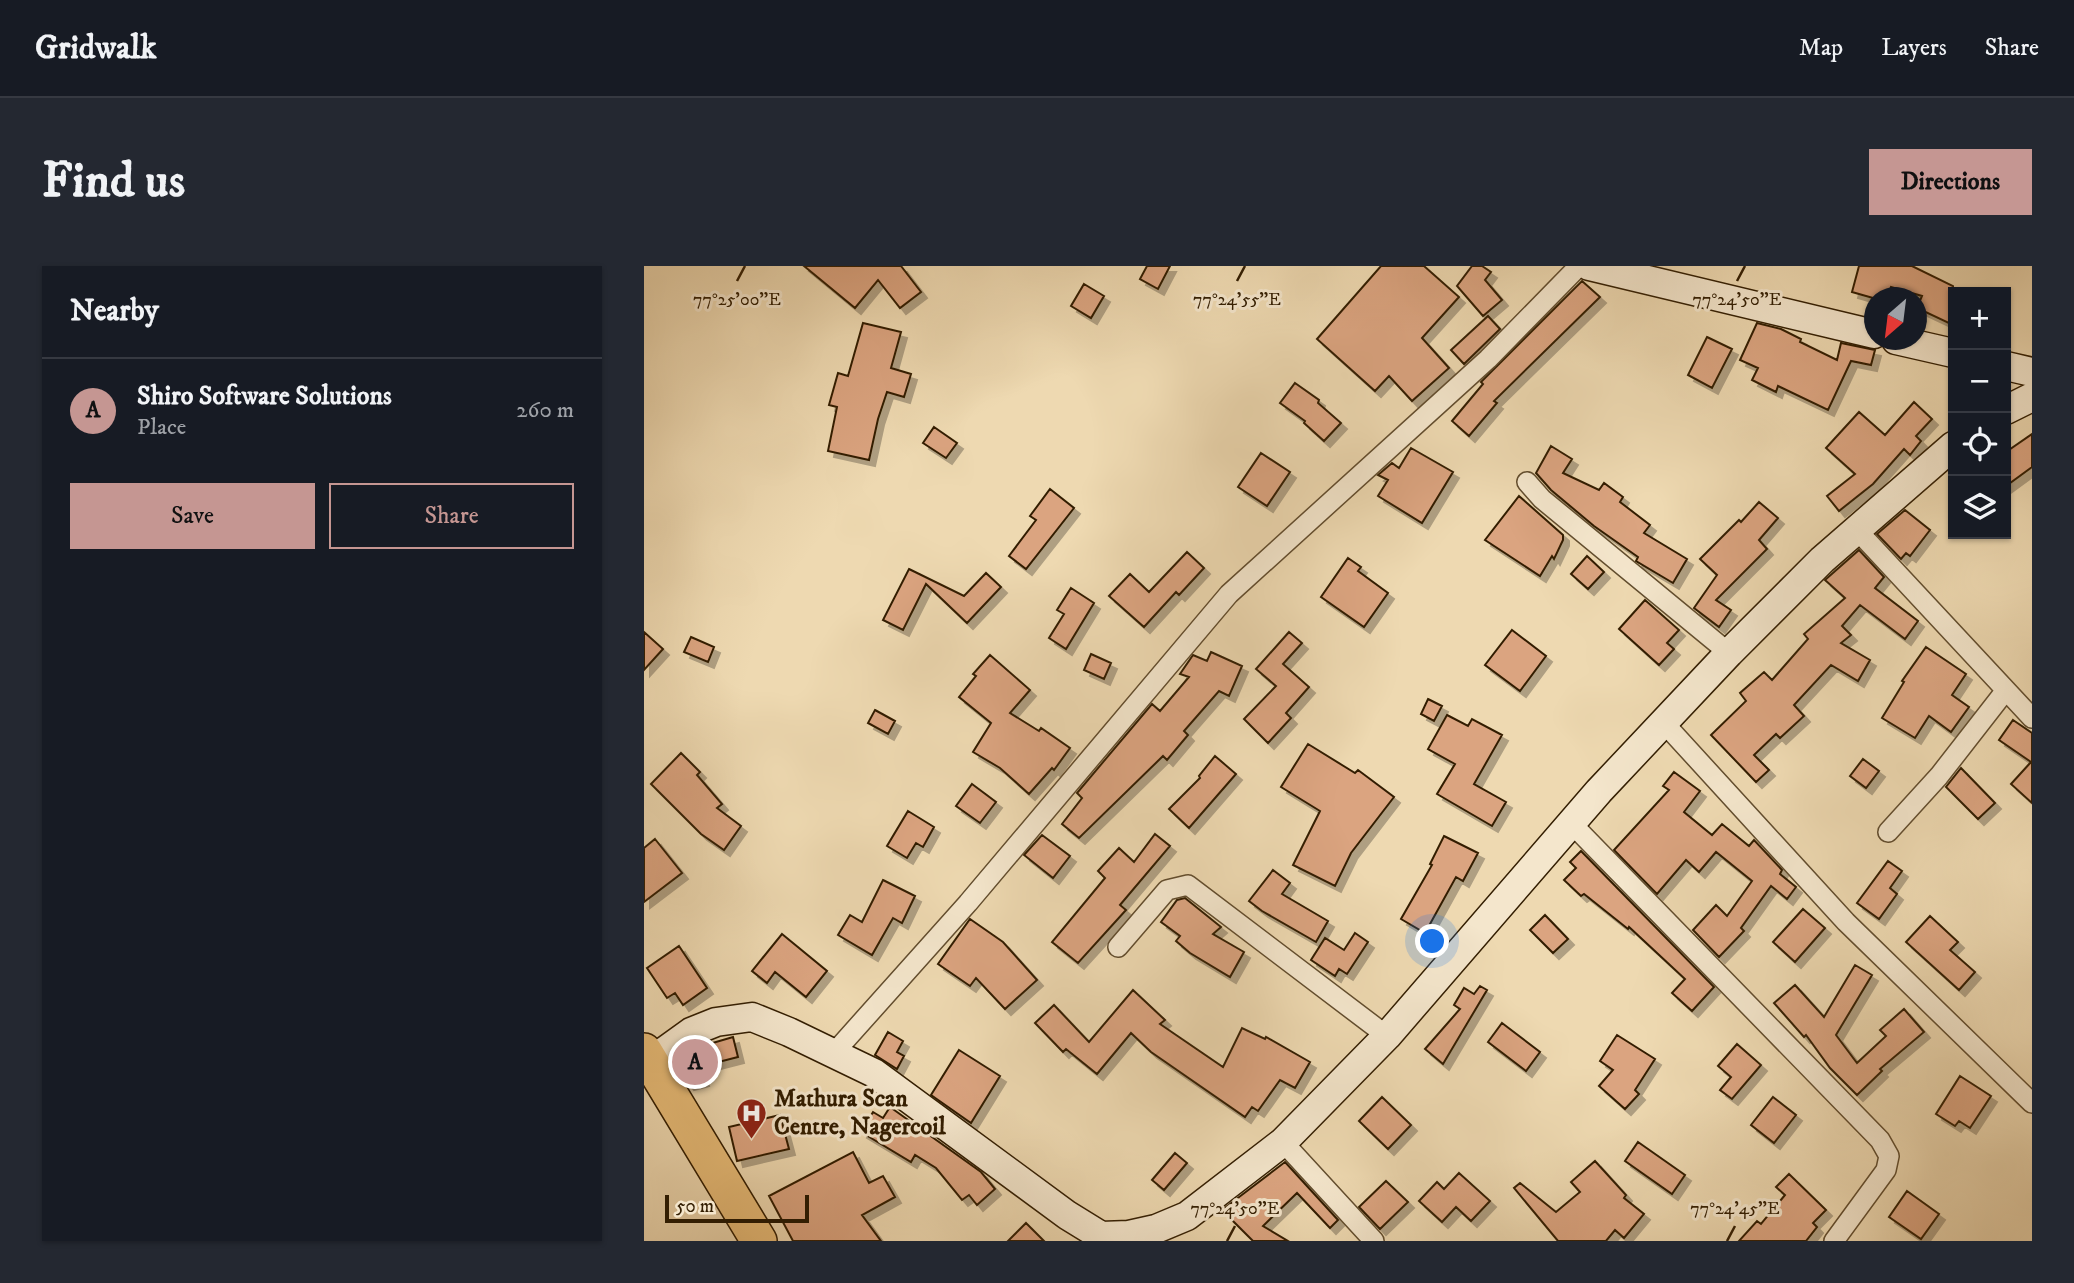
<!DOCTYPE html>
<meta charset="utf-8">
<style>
:root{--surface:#171b24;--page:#242831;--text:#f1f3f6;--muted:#9ea1a6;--line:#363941;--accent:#c59692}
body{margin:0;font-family:"IM FELL DW Pica",serif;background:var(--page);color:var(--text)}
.controls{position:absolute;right:21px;top:21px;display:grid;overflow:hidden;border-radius:0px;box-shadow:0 2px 5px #0004}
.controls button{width:63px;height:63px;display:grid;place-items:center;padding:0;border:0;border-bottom:2px solid var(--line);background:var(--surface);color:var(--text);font:35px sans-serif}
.compass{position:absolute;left:1220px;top:21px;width:63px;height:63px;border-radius:50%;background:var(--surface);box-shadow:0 2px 5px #0004;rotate:208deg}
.scale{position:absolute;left:21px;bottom:18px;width:144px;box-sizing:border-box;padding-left:7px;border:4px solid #331e02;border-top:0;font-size:19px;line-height:24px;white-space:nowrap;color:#331e02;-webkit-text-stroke:5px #f4e6cc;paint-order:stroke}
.you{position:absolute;left:789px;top:676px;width:24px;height:24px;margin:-18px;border:5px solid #fff;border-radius:50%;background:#1a73e8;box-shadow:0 0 0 10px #1a73e833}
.badge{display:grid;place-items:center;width:46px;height:46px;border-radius:50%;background:var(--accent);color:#111;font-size:23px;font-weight:700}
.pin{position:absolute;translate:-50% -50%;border:4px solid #fff;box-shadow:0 2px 7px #0006}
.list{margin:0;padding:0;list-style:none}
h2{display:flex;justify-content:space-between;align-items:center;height:91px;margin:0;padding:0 28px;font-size:30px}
h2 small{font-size:23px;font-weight:400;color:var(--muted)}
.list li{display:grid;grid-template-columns:46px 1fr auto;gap:21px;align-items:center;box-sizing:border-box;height:105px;padding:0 28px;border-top:2px solid var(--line)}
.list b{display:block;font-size:26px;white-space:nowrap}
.list p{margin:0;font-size:23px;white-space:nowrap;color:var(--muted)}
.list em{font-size:23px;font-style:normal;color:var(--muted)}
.actions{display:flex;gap:14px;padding:21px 28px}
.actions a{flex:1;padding:16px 0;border:2px solid var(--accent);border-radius:0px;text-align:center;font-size:24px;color:var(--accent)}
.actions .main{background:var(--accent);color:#111}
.icon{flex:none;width:38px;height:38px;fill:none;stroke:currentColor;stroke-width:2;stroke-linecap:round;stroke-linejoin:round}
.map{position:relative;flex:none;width:1388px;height:975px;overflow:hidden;border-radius:0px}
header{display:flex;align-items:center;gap:42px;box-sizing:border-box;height:98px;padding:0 35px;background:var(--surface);border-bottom:2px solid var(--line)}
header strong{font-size:33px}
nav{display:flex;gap:38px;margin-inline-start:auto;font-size:24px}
.intro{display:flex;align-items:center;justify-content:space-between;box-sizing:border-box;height:168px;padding:0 42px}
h1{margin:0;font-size:49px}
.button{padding:18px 32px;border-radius:0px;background:var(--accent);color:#111;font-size:24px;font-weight:700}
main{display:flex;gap:42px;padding:0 42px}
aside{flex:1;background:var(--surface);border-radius:0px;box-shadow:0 2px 5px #0004}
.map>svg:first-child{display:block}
.building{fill:#dba480;stroke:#331e02;stroke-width:2;filter:url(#shadow)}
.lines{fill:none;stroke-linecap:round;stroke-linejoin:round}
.street-casing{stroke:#624d2e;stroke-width:22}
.secondary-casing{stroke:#331e02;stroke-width:31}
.highway-casing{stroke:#331e02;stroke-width:38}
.street{stroke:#f4e6cc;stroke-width:19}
.secondary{stroke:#f4e6cc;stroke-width:28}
.highway{stroke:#e7bc78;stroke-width:35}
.ticks{fill:none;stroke:#331e02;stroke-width:2.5}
.labels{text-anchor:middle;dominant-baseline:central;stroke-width:6;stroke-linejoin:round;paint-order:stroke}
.poi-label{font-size:24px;font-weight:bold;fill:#331e02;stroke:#f4e6cc;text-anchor:start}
.ticks-label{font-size:18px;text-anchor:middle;fill:#331e02;stroke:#f4e6cc;stroke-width:6;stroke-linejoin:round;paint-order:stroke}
</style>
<header>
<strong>Gridwalk</strong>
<nav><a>Map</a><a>Layers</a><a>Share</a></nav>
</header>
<div class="intro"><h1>Find us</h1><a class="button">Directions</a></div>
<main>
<aside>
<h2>Nearby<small></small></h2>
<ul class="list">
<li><span class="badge">A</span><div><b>Shiro Software Solutions</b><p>Place</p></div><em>260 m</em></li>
</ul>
<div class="actions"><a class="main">Save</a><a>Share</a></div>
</aside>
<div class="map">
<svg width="1388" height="975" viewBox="0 0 1388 975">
<defs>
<filter id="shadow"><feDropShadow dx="6" dy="6" stdDeviation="0" flood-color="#0004"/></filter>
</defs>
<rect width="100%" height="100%" fill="#eed9b1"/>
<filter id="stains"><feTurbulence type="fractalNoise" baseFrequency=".00286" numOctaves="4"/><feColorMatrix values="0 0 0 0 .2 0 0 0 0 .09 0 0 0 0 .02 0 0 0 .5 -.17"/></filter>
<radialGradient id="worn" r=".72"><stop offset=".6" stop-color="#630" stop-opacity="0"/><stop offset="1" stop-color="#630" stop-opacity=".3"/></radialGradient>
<path class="building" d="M160 0H257L277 26 256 42 234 14 211 42Z
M503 0H526L514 23 496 13Z
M737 0H780L815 31 778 72 805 102 768 135 745 110 731 125 673 73Z
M828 0H838L847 6 841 14 858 34 839 50 813 20Z
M1215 0H1268L1309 20V59L1273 42 1278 30 1247 21 1244 32H1229L1208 26Z
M938 15 956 31 850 135 853 137 825 170 808 155 839 118 837 116Z
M440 18 460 30 447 52 427 40Z
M844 50 856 63 820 98 807 84Z
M219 57 257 66 247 102 267 108 260 131 243 126 234 153 225 194 184 185 193 141 185 139 194 107 204 110Z
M1113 57 1137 63 1157 73 1156 76 1193 94 1197 77 1231 84 1227 99 1207 95 1184 144 1134 120 1132 126 1108 114 1114 102 1096 94Z
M1063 71 1088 83 1068 122 1044 109Z
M651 117 675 134 674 137 697 157 680 175 660 157 661 155 636 137Z
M1270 136 1288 153 1272 170 1277 175 1266 189 1260 183 1229 218 1195 245 1183 230 1211 208 1182 182 1215 146 1241 169Z
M290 161 313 177 302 192 279 177Z
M1388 168V201L1362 220V186Z
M907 180 928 193 919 207 955 224 960 217 979 231 976 236 1006 259 1000 267 1043 293 1029 317 992 295 994 291 950 260 907 224 892 207Z
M767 182 809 206 778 257 734 230 744 214 734 209 748 197 755 202Z
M617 187 646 206 623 240 594 221Z
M406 223 430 242 382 303 365 290 392 254 386 250Z
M875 230 919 269V274L910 293 908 290 896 310 841 274Z
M1115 236 1134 252 1115 274 1123 283 1072 334 1087 344 1075 361 1050 342 1073 309 1056 293 1095 254 1097 256Z
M1261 244 1286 264 1266 290 1262 287 1257 293 1233 268Z
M1215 284 1240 311 1231 322 1274 355 1261 373 1216 339 1198 360 1207 369 1197 377 1226 394 1214 415 1187 399 1150 439 1160 450 1136 472 1132 468 1110 489 1125 504 1112 516 1067 469 1102 435 1096 427 1120 406 1128 414 1164 373 1160 368 1201 332 1181 314Z
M543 286 560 302 535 329 532 326 500 361 465 330 486 308 505 326Z
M943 290 960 306 944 323 927 308Z
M704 292 717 301 714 305 744 327 720 361 677 331Z
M265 303 320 330 342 307 357 321 323 357 282 318 259 364 239 354Z
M427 322 450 337 422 383 405 372 420 348 413 344Z
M1001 334 1035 364 1023 377 1030 383 1015 399 975 363Z
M868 364 902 390 876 425 841 399Z
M0 366 19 383 0 404Z
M645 366 658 377 639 398 665 421 642 447 647 452 624 477 600 453 632 420 612 403Z
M47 371 70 381 64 396 40 386Z
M1282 381 1322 408 1308 429 1325 441 1307 466 1285 450 1271 472 1238 452 1260 416 1258 415Z
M567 386 598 400 585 430 575 425 540 465 544 469 523 494 519 490 435 572 418 558 438 532 433 527 508 438 516 445 545 411 536 408 549 389 563 395Z
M447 388 467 397 460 413 440 404Z
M346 389 386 424 366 447 395 465 397 462 426 482 410 504 408 502 385 528 356 502 329 486 347 457 315 431 332 410 329 408Z
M784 433 798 440 790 455 777 448Z
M231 444 251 455 244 468 224 457Z
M803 449 824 460 828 453 858 469 830 518 862 536 848 560 793 528 811 498 784 483Z
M1369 454 1388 467V537L1367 518 1387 496 1355 474Z
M664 478 711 507 714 504 750 531 707 587 691 620 649 599 676 545 637 521Z
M37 487 56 506 53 509 78 538 73 542 97 560 80 584 57 568 7 518Z
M571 490 592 508 545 562 525 543 556 512 555 510Z
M1219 493 1235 505 1222 522 1206 510Z
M1317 502 1351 537 1334 553 1302 521Z
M1030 506 1056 525 1040 546 1068 569 1078 558 1105 580 1110 574 1138 604 1136 608 1152 621 1143 633 1127 620 1097 662 1100 665 1075 691 1049 664 1072 639 1083 650 1108 615 1072 586 1055 606 1042 594 1013 628 970 584 1025 524 1019 520Z
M328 518 352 536 336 557 312 540Z
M264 545 290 561 279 581 272 577 263 592 243 580Z
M511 568 526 580 476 639 482 644 434 697 408 676 461 612 454 605 475 582 490 596Z
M398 569 426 590 409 612 380 589Z
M800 570 834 587 819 615 812 611 781 667 757 653 788 599 786 598Z
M11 573 38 607 0 636V582Z
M937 585 1070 721 1048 745 1028 727 1041 713 985 661 984 663 940 628 937 630 920 614 932 602 926 596Z
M1244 595 1258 605 1246 622 1253 628 1235 653 1213 637Z
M629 604 646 617 638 628 684 655 672 676 618 645 605 635Z
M239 614 271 630 258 657 249 652 228 689 194 669 206 649 218 656Z
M541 632 577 661 569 668 600 686 586 711 546 687 532 675 536 670 517 656 533 634Z
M1159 643 1181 662 1151 696 1129 676Z
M901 649 924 673 909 687 886 664Z
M1286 650 1314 676 1306 684 1331 706 1315 724 1262 676Z
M326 653 359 676 393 714 361 743 332 712 326 720 294 698Z
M711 667 724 676 703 708 695 703 691 710 667 694 681 672 700 684Z
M138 668 183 705 162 731 131 706 123 717 108 705Z
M35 680 63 722 39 739 31 727 23 732 3 702Z
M1211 699 1228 709 1192 769 1213 797 1242 770 1236 764 1260 743 1280 766 1236 803 1238 805 1213 829 1186 802 1162 769 1160 771 1130 737 1151 719 1180 751Z
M836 720 843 724 799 798 781 783 816 743 810 739 820 722 830 728Z
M489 724 521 754 516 758 579 801 598 762 621 773 622 771 666 796 651 822 636 814 614 845 608 841 601 851 507 786 487 767 453 808 422 783 419 786 391 757 410 739 445 776Z
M858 757 896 786 882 805 844 776Z
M244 766 259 775 253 786 260 790 253 803 231 789Z
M973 769 1011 793 991 824 995 828 981 843 955 820 969 804 956 795Z
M89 771 94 791 55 801 59 814 44 818 31 798 55 781Z
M1093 778 1117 799 1088 833 1076 824 1087 811 1074 800Z
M315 784 356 810 327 857 287 829Z
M1316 810 1347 830 1326 862 1315 855 1311 860 1292 848Z
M738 831 767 859 744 883 715 855Z
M1129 831 1152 849 1130 877 1107 859Z
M246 841 337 906 351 923 333 939 325 929 318 934 292 902 271 889 267 896 217 866 229 846 239 852Z
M136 849 145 883 93 895 85 861Z
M994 876 1041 909 1028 928 981 895Z
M209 886 225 917 239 910 251 931 218 949 237 975H149L125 930Z
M531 887 543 897 520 924 508 914Z
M951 895 982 929 980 932 1000 948 980 972 971 964 962 975H914L870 922 876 917 912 946 936 926 927 916Z
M641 896 694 954 686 962 653 927 619 960 644 975H609L578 944Z
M815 907 846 935 827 955 812 941 798 956 775 935 793 916 800 923Z
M1145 908 1182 944 1169 957 1173 961 1162 975H1095L1113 955 1117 958 1141 929 1132 921Z
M742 915 764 936 736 963 715 941Z
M1263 925 1295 948 1277 973 1245 951Z
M382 957 400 975H364Z"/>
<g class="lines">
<defs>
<path id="street" d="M883 216 898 233 1085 387
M1212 263 1388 452
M1020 457 1202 656 1388 837
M928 558 1236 874 1245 890 1242 904 1190 975
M1244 566 1295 510 1362 424
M474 681 523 624 544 619 743 770
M189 788 324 637 585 328 844 93 935 0
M639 876 730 975"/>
<path id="secondary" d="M945 0 1230 68
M1252 74 1309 87
M1362 100 1388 106
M1362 144 1388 131
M0 800 47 766 72 756 108 751 145 766 230 807 423 949 457 970 485 969 512 963 543 950 639 876 743 770 955 525 1085 387 1178 294 1309 180"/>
<path id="highway" d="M0 785 115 975"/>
</defs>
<use href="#street" class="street-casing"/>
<use href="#secondary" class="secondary-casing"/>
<use href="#highway" class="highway-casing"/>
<use href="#street" class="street"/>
<use href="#secondary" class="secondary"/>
<use href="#highway" class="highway"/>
</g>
<path class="ticks" d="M93 15 101 0M593 15 601 0M1093 15 1101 0M583 975 591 960M1083 975 1091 960"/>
<defs>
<symbol id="hospital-pin" viewBox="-11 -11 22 30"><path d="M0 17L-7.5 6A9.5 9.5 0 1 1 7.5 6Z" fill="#8f2418" stroke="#f4e6cc"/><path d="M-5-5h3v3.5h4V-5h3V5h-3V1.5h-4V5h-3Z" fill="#fff"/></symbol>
</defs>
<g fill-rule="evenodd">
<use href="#hospital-pin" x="90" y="830" width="35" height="47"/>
</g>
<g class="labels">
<g class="poi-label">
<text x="130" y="833">Mathura Scan<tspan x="130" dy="28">Centre, Nagercoil</tspan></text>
</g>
</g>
<g class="ticks-label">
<text x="93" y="39">77°25'00"E</text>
<text x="593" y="39">77°24'55"E</text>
<text x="1093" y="39">77°24'50"E</text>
<text x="591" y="948">77°24'50"E</text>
<text x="1091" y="948">77°24'45"E</text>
</g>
<rect width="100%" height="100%" filter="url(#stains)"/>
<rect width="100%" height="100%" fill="url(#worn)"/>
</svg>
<div class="controls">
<button>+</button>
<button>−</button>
<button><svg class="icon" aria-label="locate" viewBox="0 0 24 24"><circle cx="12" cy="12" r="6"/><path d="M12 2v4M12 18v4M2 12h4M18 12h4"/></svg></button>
<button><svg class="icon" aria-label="layers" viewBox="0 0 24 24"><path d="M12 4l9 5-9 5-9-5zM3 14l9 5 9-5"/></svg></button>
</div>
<svg class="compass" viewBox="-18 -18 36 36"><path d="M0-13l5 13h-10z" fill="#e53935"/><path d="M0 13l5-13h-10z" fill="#9ea1a6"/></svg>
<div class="scale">50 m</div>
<div class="you"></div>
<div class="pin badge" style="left:51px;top:796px">A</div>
</div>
</main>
